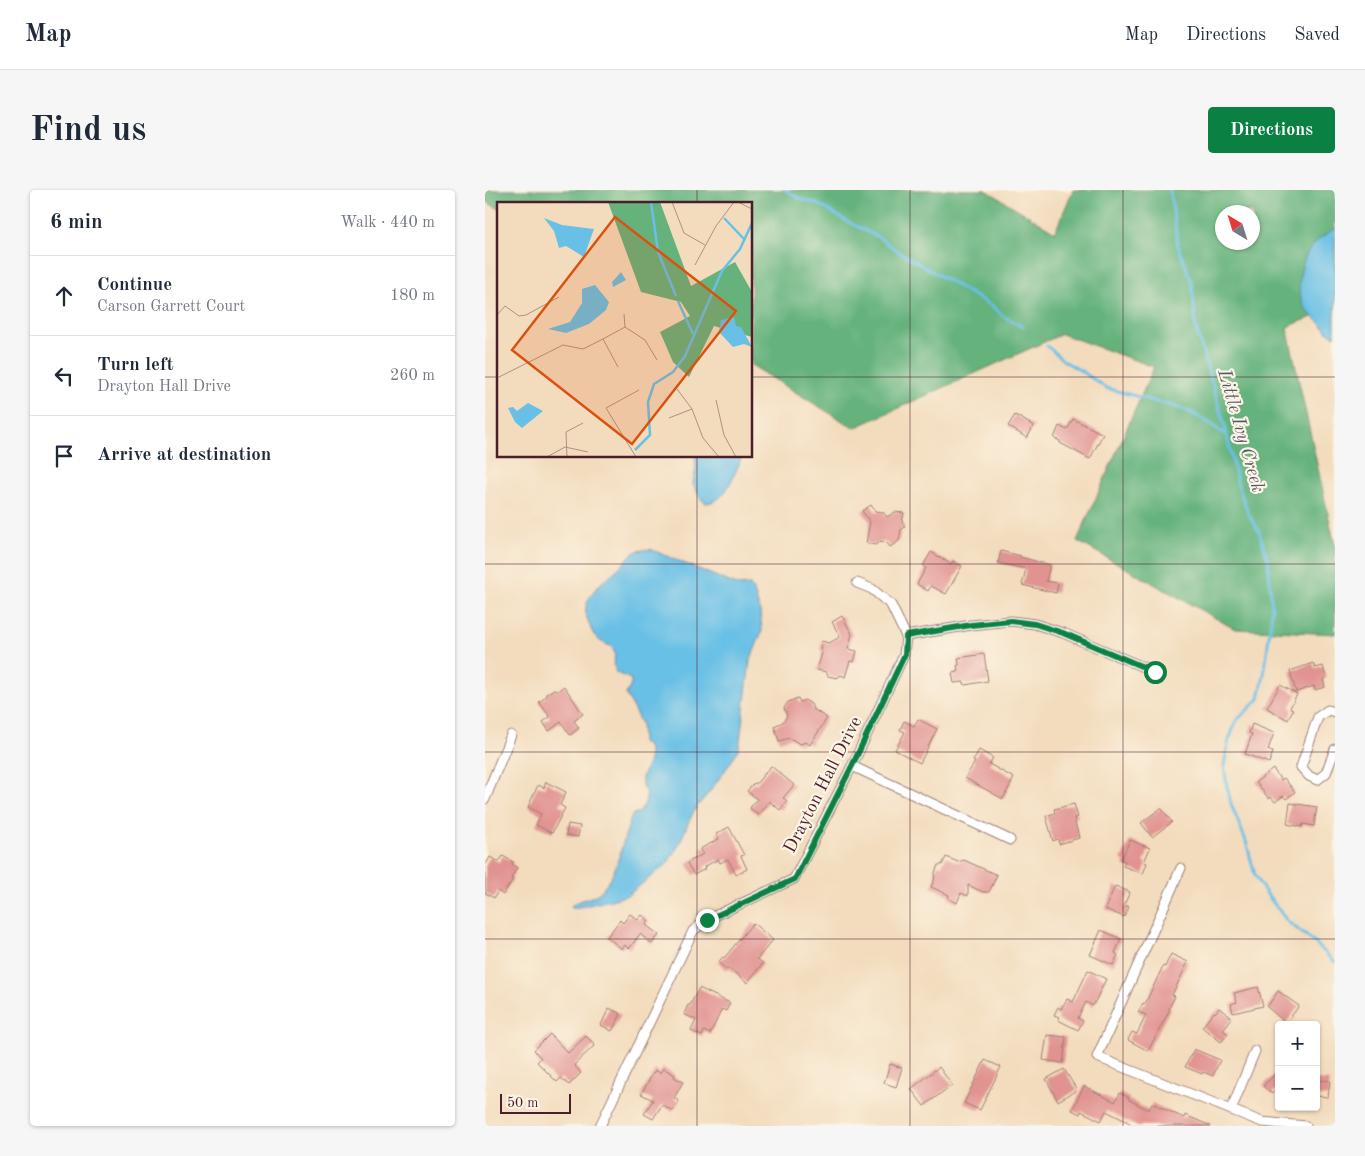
<!DOCTYPE html>
<meta charset="utf-8">
<style>
:root{--surface:#fff;--page:#f6f6f7;--text:#1f2937;--muted:#747a83;--line:#e0e1e3;--accent:#0b8043}
body{margin:0;font-family:"Old Standard TT",serif;background:var(--page);color:var(--text)}
.controls{position:absolute;right:15px;bottom:15px;display:grid;overflow:hidden;border-radius:5px;box-shadow:0 1px 4px #0004}
.controls button{width:45px;height:45px;display:grid;place-items:center;padding:0;border:0;border-bottom:1px solid var(--line);background:var(--surface);color:var(--text);font:25px sans-serif}
.compass{position:absolute;left:730px;top:15px;width:45px;height:45px;border-radius:50%;background:var(--surface);box-shadow:0 1px 4px #0004;rotate:322deg}
.scale{position:absolute;left:15px;bottom:12px;width:71px;box-sizing:border-box;padding-left:5px;border:2px solid #4a1f2b;border-top:0;font-size:14px;line-height:18px;white-space:nowrap;color:#4a1f2b;-webkit-text-stroke:4px #fcf5e5;paint-order:stroke}
.stop{position:absolute;width:15px;height:15px;margin:-11px;border:4px solid #0b8043;border-radius:50%;background:#fff}
.stop.end{background:#0b8043;border-color:#fff;box-shadow:0 1px 5px #0008}
.list{margin:0;padding:0;list-style:none}
h2{display:flex;justify-content:space-between;align-items:center;height:65px;margin:0;padding:0 20px;font-size:21px}
h2 small{font-size:16px;font-weight:400;color:var(--muted)}
.list li{display:grid;grid-template-columns:32px 1fr auto;gap:15px;align-items:center;box-sizing:border-box;height:80px;padding:0 20px;border-top:1px solid var(--line)}
.list b{display:block;font-size:19px;white-space:nowrap}
.list p{margin:0;font-size:16px;white-space:nowrap;color:var(--muted)}
.list em{font-size:16px;font-style:normal;color:var(--muted)}
.icon{flex:none;width:28px;height:28px;fill:none;stroke:currentColor;stroke-width:2;stroke-linecap:round;stroke-linejoin:round}
.map{position:relative;flex:none;width:850px;height:936px;overflow:hidden;border-radius:5px}
header{display:flex;align-items:center;gap:30px;box-sizing:border-box;height:70px;padding:0 25px;background:var(--surface);border-bottom:1px solid var(--line)}
header strong{font-size:24px}
nav{display:flex;gap:28px;margin-inline-start:auto;font-size:18px}
.intro{display:flex;align-items:center;justify-content:space-between;box-sizing:border-box;height:120px;padding:0 30px}
h1{margin:0;font-size:35px}
.button{padding:12px 22px;border-radius:5px;background:var(--accent);color:#fff;font-size:18px;font-weight:700}
main{display:flex;gap:30px;padding:0 30px}
aside{flex:1;background:var(--surface);border-radius:5px;box-shadow:0 1px 4px #0004}
.map>svg:first-child{display:block}
.forest{fill:#65b27d;stroke:#586854;fill-rule:evenodd}
.water{fill:#69c0e6;stroke:#5a7088}
.lines{fill:none;stroke-linecap:round;stroke-linejoin:round}
.stream{stroke:#69c0e6;stroke-width:3}
.building{fill:#e19391}
.street-casing{stroke:#9e7e74;stroke-width:11}
.street{stroke:#fff;stroke-width:9}
.route{stroke:#0b8043;stroke-width:6}
.grid{fill:none;stroke:#4a1f2b;stroke-width:1;stroke-opacity:0.55}
.labels{text-anchor:middle;dominant-baseline:central;stroke-width:4.5;stroke-linejoin:round;paint-order:stroke}
.street-label{font-size:18px;fill:#4a1f2b;stroke:#fcf5e5}
.water-label{font-size:19px;font-style:italic;fill:#55576c;stroke:#fcf5e5}
.inset-river{fill:none;stroke:#69c0e6;stroke-width:2.5}
.inset-road{fill:none;stroke:#af9083;stroke-width:1}
.view{fill:#d8530f;fill-opacity:0.15;stroke:#d8530f;stroke-width:2.5}
.inset-edge{fill:none;stroke:#4a1f2b;stroke-width:2.5}
</style>
<header>
<strong>Map</strong>
<nav><a>Map</a><a>Directions</a><a>Saved</a></nav>
</header>
<div class="intro"><h1>Find us</h1><a class="button">Directions</a></div>
<main>
<aside>
<h2>6 min<small>Walk · 440 m</small></h2>
<ul class="list">
<li><svg class="icon" aria-label="ahead" viewBox="0 0 24 24"><path d="M12 20V5M6 11l6-6 6 6"/></svg><div><b>Continue</b><p>Carson Garrett Court</p></div><em>180 m</em></li>
<li><svg class="icon" aria-label="left" viewBox="0 0 24 24"><path d="M17 20v-9H6M10 6l-5 5 5 5"/></svg><div><b>Turn left</b><p>Drayton Hall Drive</p></div><em>260 m</em></li>
<li><svg class="icon" aria-label="arrive" viewBox="0 0 24 24"><path d="M6 21V4h12l-3 4 3 4H6"/></svg><div><b>Arrive at destination</b></div></li>
</ul>
</aside>
<div class="map">
<svg width="850" height="936" viewBox="0 0 850 936">
<rect width="100%" height="100%" fill="#fcf5e5"/>
<filter id="ink" filterUnits="userSpaceOnUse"><feTurbulence type="fractalNoise" baseFrequency=".02" numOctaves="2"/><feDisplacementMap in="SourceGraphic" scale="10" xChannelSelector="R" yChannelSelector="G"/><feConvolveMatrix kernelMatrix="1 2 1 2 8 2 1 2 1" color-interpolation-filters="sRGB"/></filter>
<filter id="wash" filterUnits="userSpaceOnUse"><feTurbulence type="fractalNoise" baseFrequency=".0096" numOctaves="4" result="noise"/><feDisplacementMap in="SourceGraphic" scale="20" xChannelSelector="R" yChannelSelector="G"/><feGaussianBlur stdDeviation="1.12" result="paint"/><feColorMatrix in="noise" values="0 0 0 0 0 0 0 0 0 0 0 0 0 0 0 0 0 1.4 0 .05"/><feComposite in="paint" operator="in"/></filter>
<g filter="url(#wash)">
<rect width="100%" height="100%" fill="#f3dcbd"/>
<path class="forest" d="M0 0H501L570 42 588 0H850V118L802 137 850 356V444L750 439 592 351 669 177 577 144 369 238 266 175V14H14V19L0 11ZM738 22H768V52H738Z"/>
<path class="water" d="M850 38V146C840 142 840 137 833 131 827 125 821 121 818 114 811 97 815 72 826 58 832 50 841 44 850 38Z
M210 266H256C255 273 252 279 249 285 243 298 237 312 221 313L215 308 208 294 211 278Z
M165 359 254 396 265 395 269 401 275 422 277 441 265 471 254 558 246 572 226 600 210 619 203 633 195 653 182 674 143 705 126 710 89 718 86 716C95 708 108 710 117 700 135 681 137 647 148 624L155 622 161 611V603L157 596V587L164 571V558L157 552 156 534 141 504 146 495V489L131 483 129 475 130 463 126 456C116 453 108 447 105 436 102 429 99 421 102 413 109 395 126 386 139 373 142 370 143 367 147 364 152 360 158 360 165 359Z"/>
<g class="lines">
<path class="stream" d="M300 0 314 8 333 14 363 32 393 47 414 62 507 116 518 126 538 137
M685 0 693 56 707 93 711 139 739 233 753 295 763 323 774 341 783 370 787 420 780 479 774 509 751 531 743 553 739 575 742 597 747 617 761 651 770 685 778 699 803 732 829 752 850 772
M562 156 579 171 598 182 621 198 698 219C714 225 727 235 741 245"/>
</g>
<g id="blocks">
<path class="building" d="M530 225 549 236 542 248 523 236Z
M588 229 618 244 605 269 575 253V251L569 248 574 236 582 240Z
M386 315 390 321 398 322 402 327 410 322 419 323 417 332 420 337 416 340 414 351 405 357 402 353 396 351 391 355 381 353 385 332 377 321Z
M516 361 536 366 535 367 565 375 561 391 573 393 571 403 537 395 541 379 513 373Z
M446 362 466 374 468 371 477 376 461 404 446 396 443 401 432 394 441 378 438 376Z
M357 426 367 444 363 459 372 461 369 472 365 471 360 487 356 485 352 488 343 486 341 482 332 480 337 463 335 459 337 451 344 453 355 447 347 432Z
M499 464 503 491 480 495 479 492 469 493 467 483 473 482 472 476 474 475 473 468Z
M828 473 830 478 838 476 841 488 838 489 840 497 830 500 829 496 811 502 805 481Z
M795 495 812 504 805 518 808 519 803 530 782 518Z
M79 496 98 524 89 531 94 538 85 545 76 532 64 541 58 532 65 527 54 512 62 506 61 504 69 499 71 502Z
M313 508 315 512 320 510 326 514 328 519 342 528 325 555 321 552 315 554 305 548 294 551 289 536 298 532 302 526 299 518 303 512Z
M433 529 452 539 435 573 410 560 420 542 415 540 419 531 429 536Z
M767 534 789 543 783 560 788 562 784 573 760 564 767 544 764 543Z
M494 560 508 568 504 574 529 588 518 609 480 588 490 572 488 571Z
M286 576 309 595 298 608 302 611 295 620 284 611 273 625 265 618 272 609 262 601 269 593 271 594Z
M788 579 796 590 799 588 810 602 801 609 798 606 790 612 786 607 784 609 771 592Z
M61 592 81 602 75 615 80 618 67 643 51 635 56 624 43 617 53 595 59 598Z
M805 613 832 617 829 636 818 634 817 637 802 634Z
M589 614 593 627 589 628 594 648 574 654 573 649 568 651 561 626 570 623 569 619Z
M676 618 687 632 667 647 656 633Z
M83 634 95 636 93 647 81 645Z
M244 637 259 665 256 666 262 679 251 685 243 669 235 673 233 669 219 677 220 679 209 685 202 673 218 664 215 659 234 649 231 644Z
M645 650 665 658 659 672 662 673 658 684 638 676 640 671 636 670Z
M18 666 28 672 27 674 32 678 26 688 28 689 18 705 13 701 9 708 0 703V676L5 667 14 672Z
M461 667 473 672 479 670 512 685 504 702H498L483 695V706L476 703 472 713 463 708 464 705 446 697 449 691 450 683 453 675H457Z
M630 696 645 702 639 715 644 717 639 727 620 719Z
M145 724 153 730 157 725 164 731 161 735 174 745 167 754 155 744 144 759 140 755 137 759 122 747 135 730 138 733Z
M268 733 288 750 272 769 278 773 262 793 244 778 242 780 233 772 238 767 239 768Z
M616 740 636 749 630 763 633 765 628 775 605 765Z
M686 764 703 772 687 805 690 806 684 818 685 819 663 861 643 850 647 842 652 844 661 825 653 822 658 813 660 814 678 776 680 777Z
M603 780 621 789 608 816 601 812 593 828 598 831 593 840 573 830 574 827 569 825 573 817 576 819 582 809 588 812Z
M773 797 778 816 748 823 746 814 752 812 749 803Z
M214 798 245 813 241 821 237 819 225 844 219 841 217 846 206 841 211 830 199 824 203 815H205Z
M793 801 814 816 801 833 782 817Z
M124 818 136 824 127 841 116 835Z
M734 818 747 828 738 840 743 844 736 852 717 837 729 822 730 823Z
M65 844 83 863 101 846 110 855 89 875 96 883 84 895 76 888 72 892 52 872 56 868 49 860Z
M562 845 581 847 578 873 558 870Z
M709 859 735 870 728 886 718 882 717 884 700 877Z
M500 870 516 877 495 920 479 913Z
M405 874 417 878 411 897 399 893Z
M454 877 467 895 439 916 426 899Z
M178 878 190 885 189 887 198 892 189 908 194 911 188 921 177 915 168 929 159 924 168 910 156 904 170 880 175 883Z
M579 879 592 900 573 911 561 889Z
M794 880V904L790 900 787 904 778 896Z
M831 890 845 891 843 907 831 906Z
M599 896 630 912 635 903 644 908V910L664 920 667 913 699 928 700 925 726 936H651L621 921 616 931 596 921 595 924 587 920Z"/>
</g>
</g>
<g filter="url(#ink)">
<use href="#blocks" fill-opacity="0" stroke="#9e7e74" stroke-width="1"/>
<g class="lines">
<defs>
<path id="street" d="M421 446 486 435 526 431 550 434 578 443 670 482
M850 522 843 520 833 527 816 577 824 586 832 590 841 583 850 559
M367 576 525 650
M0 609 26 545
M696 678 612 867 777 932 821 936
M746 920 770 861
M115 936 208 741 221 730 309 689 367 576 419 465 421 446 406 415 387 399 372 393"/>
</defs>
<use href="#street" class="street-casing"/>
<use href="#street" class="street"/>
</g>
</g>
<g class="lines" filter="url(#ink)">
<path class="route" d="M222 730 310 689 367 576 420 464 421 446 486 435 526 431 550 434 578 443 670 482"/>
</g>
<path class="grid" d="M212 0V14M425 0V936M638 0V936M0 187H14M266 187H850M212 266V936M0 374H850M0 562H850M0 749H850"/>
<g class="labels">
<g class="street-label">
<text transform="translate(338 595) rotate(-63)">Drayton Hall Drive</text>
</g>
<g class="water-label">
<text transform="translate(755 241) rotate(74)">Little Ivy Creek</text>
</g>
</g>
<g transform="translate(12 12)">
<rect width="255" height="255" fill="#f3dcbd"/>
<path d="M111 0H163L194 84 238 60 255 90V135L217 124 192 175 176 160 163 130 193 114 184 100 144 90Z" fill="#65b27d"/>
<path d="M47 16 65 23 97 27 87 55 69 44 62 46 57 29ZM124 70 129 78 116 85 115 80ZM98 83 112 100 109 108 92 122 69 131 51 127 73 120 85 101V87ZM237 115 239 124 244 125 255 145 247 142 236 145 222 130 224 118ZM31 201 46 209 25 226 18 220 11 206 16 205 20 209Z" fill="#69c0e6"/>
<path class="inset-river" d="M154 0 161 50 179 94M227 16 247 37M181 99 196 132M138 248 153 233 151 200 157 182 176 170 188 154 225 69 243 47 255 21"/>
<path class="inset-road" d="M175 0 187 31 208 43M241 0 255 7M198 63 219 24 237 0M0 113 8 104 22 114 29 113 62 95M128 125 148 138 160 158M106 137 121 165M0 176 66 143 86 147 106 137 128 125 127 112M180 187 195 207 206 236 222 255M219 198 227 233 239 255M172 216 195 207M50 255 68 245 91 250M70 255 69 230 86 221M139 255 109 206 142 188"/>
<path class="view" d="M118 15 239 109 135 242 15 148Z"/>
<rect width="255" height="255" class="inset-edge"/>
</g>
</svg>
<div class="controls">
<button>+</button>
<button>−</button>
</div>
<svg class="compass" viewBox="-18 -18 36 36"><path d="M0-13l5 13h-10z" fill="#e53935"/><path d="M0 13l5-13h-10z" fill="#747a83"/></svg>
<div class="scale">50 m</div>
<div class="stop" style="left:670px;top:482px"></div>
<div class="stop end" style="left:222px;top:730px"></div>
</div>
</main>
